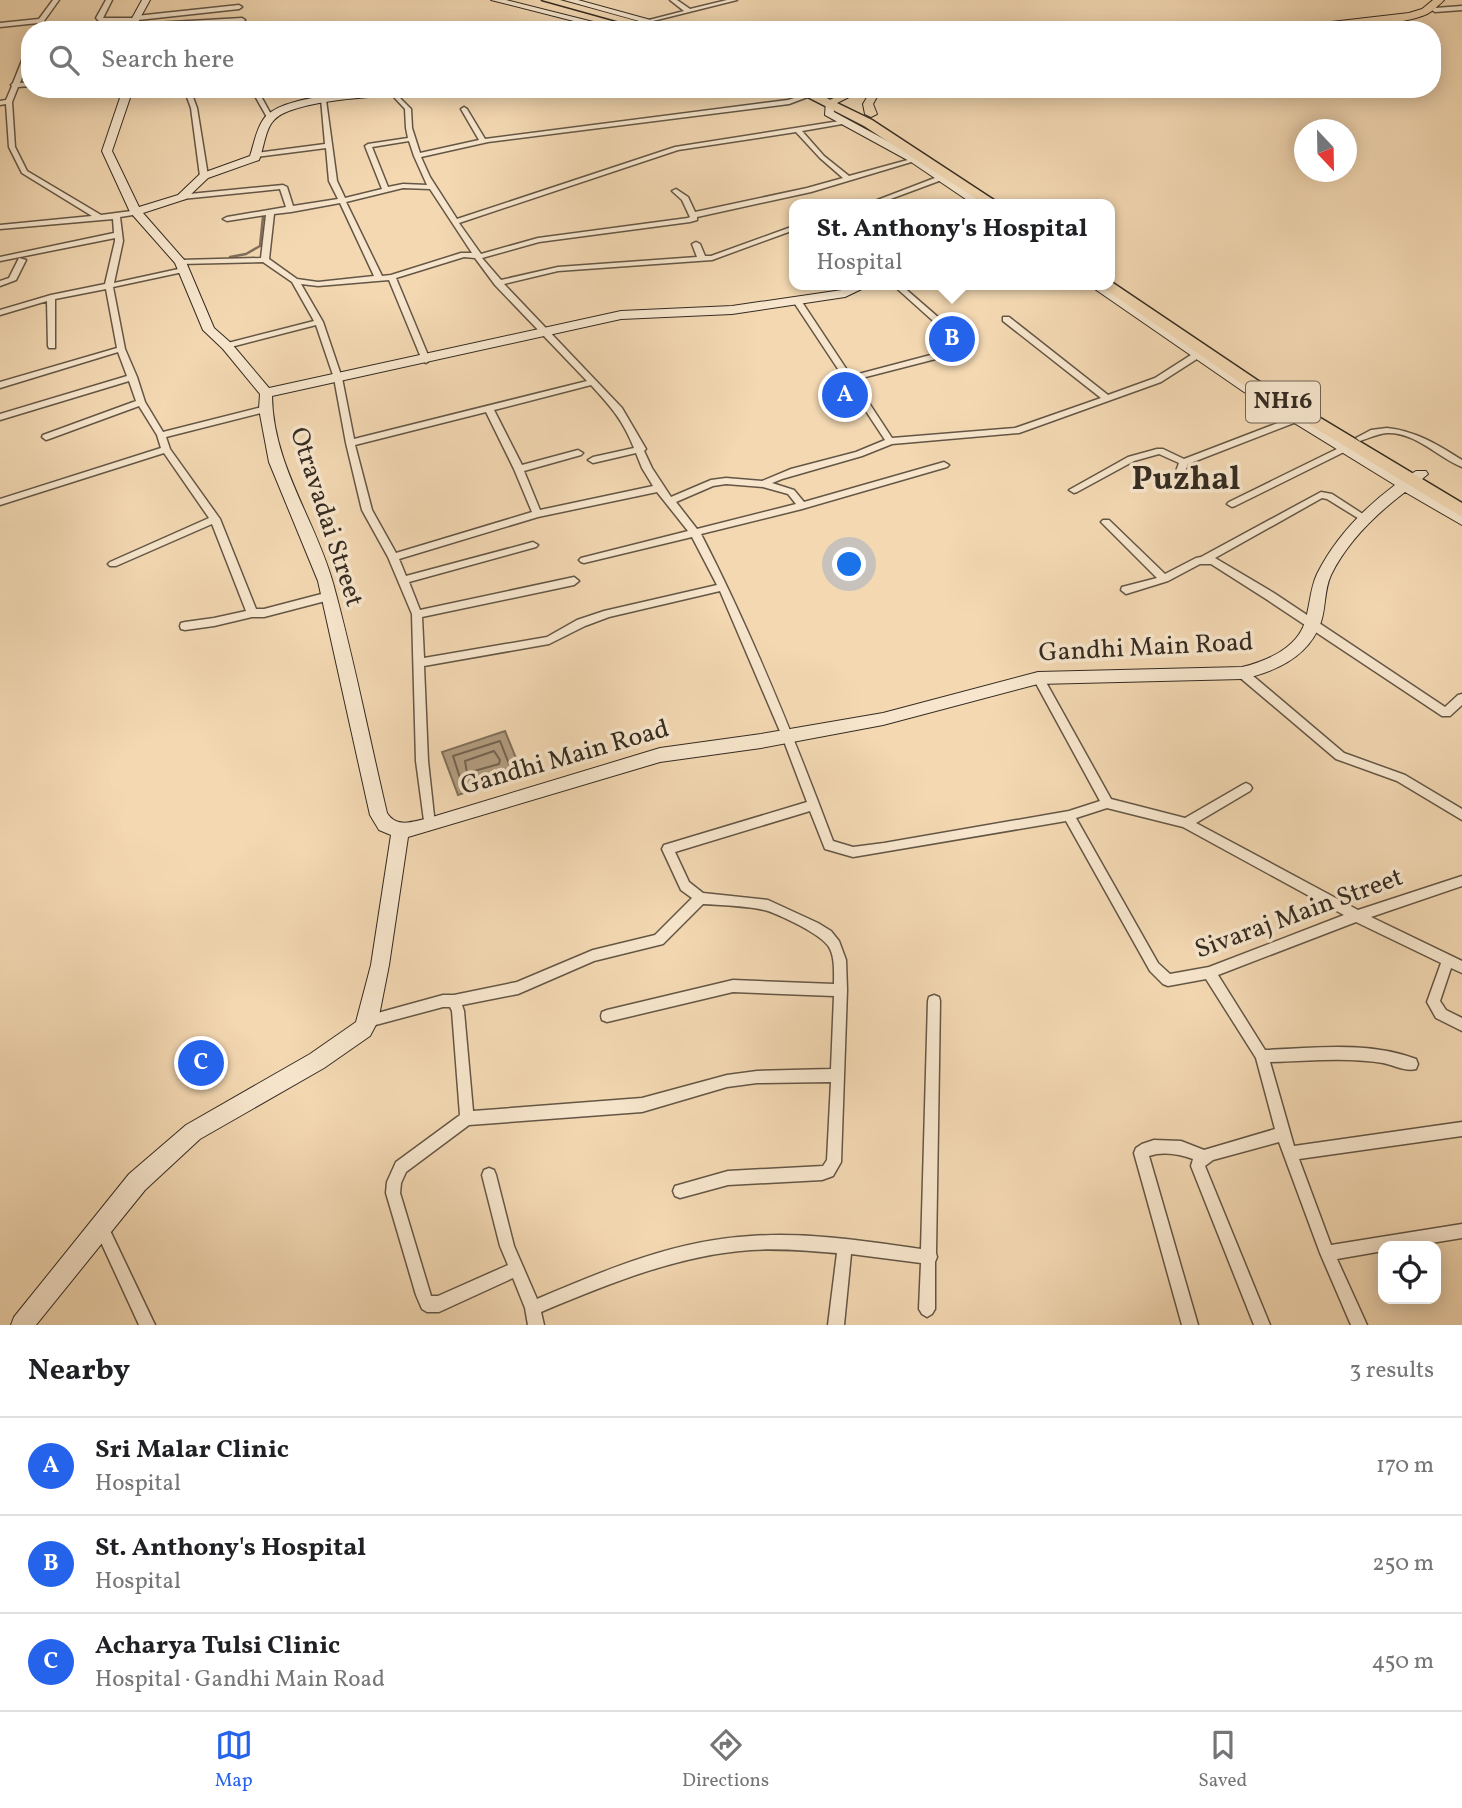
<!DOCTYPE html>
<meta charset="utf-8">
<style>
:root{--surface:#fff;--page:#f6f6f6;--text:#202124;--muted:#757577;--line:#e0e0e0;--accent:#2563eb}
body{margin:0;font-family:Vollkorn,serif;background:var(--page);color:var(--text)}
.controls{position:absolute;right:21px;bottom:21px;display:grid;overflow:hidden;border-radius:14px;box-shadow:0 4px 18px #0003}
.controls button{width:63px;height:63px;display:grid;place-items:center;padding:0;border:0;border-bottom:2px solid var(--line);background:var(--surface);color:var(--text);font:35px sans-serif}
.compass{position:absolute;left:1294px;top:119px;width:63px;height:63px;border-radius:50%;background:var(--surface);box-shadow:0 4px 18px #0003;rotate:158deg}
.you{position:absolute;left:850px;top:565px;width:24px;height:24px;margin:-18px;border:5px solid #fff;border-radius:50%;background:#1a73e8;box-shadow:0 0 0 10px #1a73e833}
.badge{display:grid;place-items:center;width:46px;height:46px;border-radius:50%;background:var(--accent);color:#fff;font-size:23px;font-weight:700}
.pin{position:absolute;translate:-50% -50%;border:4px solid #fff;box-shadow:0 2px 7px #0006}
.popup{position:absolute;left:789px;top:199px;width:326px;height:91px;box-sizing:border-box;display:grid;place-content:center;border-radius:14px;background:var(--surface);filter:drop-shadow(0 2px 5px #0005);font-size:23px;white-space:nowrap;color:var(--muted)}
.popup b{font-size:26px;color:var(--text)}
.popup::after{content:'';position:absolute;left:50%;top:100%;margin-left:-14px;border:14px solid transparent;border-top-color:var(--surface)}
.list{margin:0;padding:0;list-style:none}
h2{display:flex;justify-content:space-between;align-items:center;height:91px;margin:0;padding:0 28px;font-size:30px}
h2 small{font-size:23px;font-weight:400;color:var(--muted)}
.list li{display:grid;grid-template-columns:46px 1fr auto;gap:21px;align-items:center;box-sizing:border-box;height:98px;padding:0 28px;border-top:2px solid var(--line)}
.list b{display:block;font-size:26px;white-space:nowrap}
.list p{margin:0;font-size:23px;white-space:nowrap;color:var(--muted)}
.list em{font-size:23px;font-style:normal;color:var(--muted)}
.icon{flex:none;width:38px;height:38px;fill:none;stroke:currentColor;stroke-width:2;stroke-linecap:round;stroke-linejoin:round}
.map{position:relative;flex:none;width:1462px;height:1325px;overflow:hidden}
.search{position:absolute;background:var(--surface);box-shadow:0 4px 18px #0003;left:21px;right:21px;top:21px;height:77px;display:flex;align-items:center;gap:18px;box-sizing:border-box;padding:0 24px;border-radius:28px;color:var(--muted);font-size:26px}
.sheet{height:385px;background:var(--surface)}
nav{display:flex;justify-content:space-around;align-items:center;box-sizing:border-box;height:98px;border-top:2px solid var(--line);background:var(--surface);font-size:19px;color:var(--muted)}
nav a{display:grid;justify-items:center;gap:4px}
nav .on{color:var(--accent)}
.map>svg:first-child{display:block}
.water{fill:#b29d81;stroke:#806f5b;stroke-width:2}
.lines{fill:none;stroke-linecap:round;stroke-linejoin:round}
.shore{stroke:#736451;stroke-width:2}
.stream{stroke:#806f5b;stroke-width:2.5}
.street-casing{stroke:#645645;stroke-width:3}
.secondary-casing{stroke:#342b21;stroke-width:2}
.primary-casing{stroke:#342b21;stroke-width:2}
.highway-casing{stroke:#342b21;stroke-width:3}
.street{fill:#f7e6cd;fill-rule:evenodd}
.secondary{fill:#f7e6cd;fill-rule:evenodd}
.primary{fill:#f3d8b2;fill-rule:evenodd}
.highway{fill:#f3d8b2;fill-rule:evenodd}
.labels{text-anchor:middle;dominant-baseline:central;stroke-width:7;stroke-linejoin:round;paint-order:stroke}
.shield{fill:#f7e6cd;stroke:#6e6355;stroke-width:2}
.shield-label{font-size:24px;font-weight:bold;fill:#342b21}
.street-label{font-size:26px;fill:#342b21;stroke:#f7e6cd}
.district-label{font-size:33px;font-weight:bold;fill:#342b21;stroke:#f7e6cd}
</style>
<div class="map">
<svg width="1462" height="1325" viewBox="0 0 1462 1325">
<rect width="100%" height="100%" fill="#f3d8b2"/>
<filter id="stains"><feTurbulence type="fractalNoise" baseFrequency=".00286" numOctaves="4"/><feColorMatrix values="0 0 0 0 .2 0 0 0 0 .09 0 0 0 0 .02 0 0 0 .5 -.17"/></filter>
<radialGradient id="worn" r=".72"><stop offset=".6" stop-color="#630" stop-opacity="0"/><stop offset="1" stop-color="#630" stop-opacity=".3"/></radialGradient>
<path class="water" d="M505 731 522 773 458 795 442 752Z"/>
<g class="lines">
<path class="shore" d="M500 741 511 769 462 784 453 756Z
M494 751 500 760 499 764 467 773 465 761Z"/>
<path class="stream" d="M230 257 246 254 260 246 263 217"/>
<defs>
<path id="street" d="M53 0H59L44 21 42 30H36L38 23 0 27V23L39 19Z
M106 0H112L103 18H133L136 16 239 5 242 7 239 9 138 20 135 22 99 21 96 18Z
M670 0H677L690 9 727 0H737L649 22V20L684 11Z
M1462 6V10L1435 12 1432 10 1435 8Z
M242 18 245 20 244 21 136 28 133 26 136 24Z
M30 46V57L20 83 30 82V86L18 87 12 102 15 147 27 171 101 215 139 210V214L120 217 123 241 114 283 183 268 187 270 183 272 113 287 125 349 137 377 145 402 163 432 266 406 270 409 269 411 166 437 170 449 220 519 256 609H264L329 592 334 596 333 599 264 617H252L214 626 185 630 181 629 180 626 181 623 185 622 214 618 246 611 212 524 116 566H110L108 564 110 562 209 518 164 453 0 505V499L161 448 157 435 139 406 49 439 46 440 42 437 43 435 136 401 129 381 0 420V414L127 376 118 352 0 388V382L117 348 106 289 55 299V348H49L48 346 47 301 0 315V310L51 295 105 284 115 241V238L0 261V257L114 233 113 219 0 229V225L92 216 22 173 9 147 6 104 0 105V101L6 100 12 86 11 85 13 83 27 48Z
M184 89H190L197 108 208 176 204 178 200 176 191 108Z
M251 89H257L273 118 272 119H268Z
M395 93 411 109 412 128 420 153 479 140 461 109 464 107 467 109 485 139 788 100 810 93 813 95 789 104 488 142 421 157 430 177 457 219 675 147 846 120 848 121V123L802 131 824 156 849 176 915 158 918 160 811 192 697 217V220L690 222 539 242 482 258 501 280 558 267 697 257 692 244 696 242 700 244 705 256H711L794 226V230L712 260 558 271 504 284 622 408 646 449 644 451 652 468 671 497 711 480 726 478 762 481 791 469 856 452 885 440 793 301 794 299H800L851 376 957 348 961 346 893 285H901L969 344V348L963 352 854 380 892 438 1015 428 1101 398 1003 321V317H1009L1108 395 1155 378 1194 353H1200V357L1161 382 1019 433 892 444 862 456 782 479 772 483 794 490 804 502 944 462 949 465 947 467 802 509 701 534C752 633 794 737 833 841L853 847 884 843 1069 811 1100 801 1033 678 1034 675H1042L1111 799 1185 818 1242 785 1246 783 1250 785 1252 788 1250 791 1196 823 1358 910 1462 876V886L1371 917 1462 961V973L1451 968 1440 1001 1446 1010 1462 1018V1031L1436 1018 1427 1002 1441 963 1356 922 1218 975 1265 1050C1315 1048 1368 1041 1416 1059L1418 1064 1416 1069C1406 1072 1393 1065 1383 1063 1346 1057 1308 1061 1270 1062L1294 1146 1462 1122V1136L1299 1159 1331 1245 1462 1224V1238L1413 1246H1383V1251L1337 1259 1367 1325H1351L1320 1253 1279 1142 1213 1160 1205 1166 1270 1325H1254L1191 1166 1193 1159C1179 1154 1163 1151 1149 1156L1198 1325H1182L1134 1153 1136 1148 1142 1144 1154 1140 1181 1141 1204 1150 1275 1129 1256 1058 1206 979 1168 986 1163 984 1150 971 1066 821 853 857 825 849 810 811 675 852 689 882 703 893 768 900 818 923 831 931 839 941 846 960 847 990 841 1162 833 1176 822 1180 728 1185 680 1198 675 1196 673 1191 675 1186 728 1171 823 1166 827 1160 831 1082 757 1083 727 1087 642 1112 469 1125 406 1172 401 1183 400 1193 431 1296H438L508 1265 500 1246 482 1175 484 1170 489 1168 494 1170 496 1175 514 1246 537 1299C605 1270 676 1240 751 1236 808 1232 865 1241 921 1249L928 1001 929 997 934 995 939 997 940 1001 936 1253 937 1257 935 1262V1309L932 1314 927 1317 922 1314 919 1309 921 1263 851 1254 844 1325H828L837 1253C808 1251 780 1248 751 1250 678 1255 608 1284 541 1312L544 1325H528L525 1308 513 1278 439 1312H427L422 1309 416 1295 386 1193 387 1182 396 1162 460 1115 452 1011 450 1007H443L368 1027 363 1025 361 1021 363 1017 443 995H454L517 982 593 950 655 935 692 898 681 890 662 849 664 845 807 802 782 736 720 591 609 617 585 626 549 644 424 666 428 761 435 825 433 828 429 830 425 828 416 761 412 614 388 557 362 510 346 443 334 378 316 325 227 348 223 346 224 344 314 321 292 282 263 262 180 264 176 262 180 260 261 258 266 215 227 221 223 219 227 217 286 207 280 189 182 199H179V195L283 185 287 187 293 206 338 199 329 181 326 148 256 157 253 155 256 153 325 144 321 99 326 100 337 181 345 198 382 189 365 146 368 144 408 138 406 128 405 109 392 95ZM796 132 820 158 843 178 807 188 695 212 688 197 676 189 672 191 682 200 689 215 690 217 688 218 538 238 481 254 459 223 678 150ZM409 141 414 156 427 185 403 184 388 187 372 147ZM403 188 430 189 472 253H461L391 275 382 276 346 202ZM340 203 374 276 318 282 297 279 269 259 274 214 291 212ZM464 257 475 258 495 285 587 381 354 439 342 378 323 322 301 284 318 286 389 280 422 360 426 363 430 360 396 278ZM591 385C611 407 623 420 634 448L593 457 588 460 593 463 636 453 642 468 653 486 540 510 524 471 581 455 583 453 578 450 522 465 494 410ZM486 412 514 469 532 512 396 553 372 510 355 445ZM726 484 763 487 788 494 796 504 697 529 676 502 713 486ZM657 492 688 531 581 558 579 560 581 562 584 563 692 537 717 585 604 611 577 620 547 637 424 658 422 617 574 585 579 581 574 577 420 610 409 582 536 547 538 545 533 542 406 576 399 559 538 517ZM1107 808 1183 827 1344 915 1209 967 1170 974 1158 963 1076 818ZM703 904C720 905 752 906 768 911 782 916 821 934 829 947 835 957 834 971 834 984L733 980 607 1010 602 1012 601 1016 602 1020 607 1022 733 992 834 996 831 1069 757 1071 727 1075 642 1098 473 1111 464 1011 462 1005 518 994 594 961 663 944Z
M940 176 947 178 877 204H867Z
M19 258 26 260 16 280 0 286V281L9 278Z
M1296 416 1300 419 1299 421 1188 464 1179 487 1176 488 1171 485 1179 463 1159 454 1134 461 1077 492 1074 493 1069 490 1128 457 1157 449H1163L1184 459Z
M1387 428C1416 431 1438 445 1462 460V467C1437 457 1416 432 1387 433 1377 434 1369 438 1360 441L1356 438 1371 430Z
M1343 446 1346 447 1348 449 1346 451 1235 506 1232 507 1227 504 1229 502Z
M1321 492 1332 494 1369 518 1367 520H1361L1327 499 1322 498 1215 558 1274 593 1445 707 1458 695 1462 694V705L1450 716H1442L1266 599 1211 564H1200L1168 581 1126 594 1121 590 1122 587 1157 578 1101 522 1103 520H1109L1165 574 1196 558 1201 557Z
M1242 669 1246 670 1344 753 1405 775 1462 809V820L1397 781 1336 759 1238 676 1237 673 1238 670Z
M101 1220 106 1222 155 1325H139L94 1227 96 1222Z"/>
<path id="secondary" d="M142 0H150L139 20 140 30H130L131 20Z
M491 0H506L625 30H609Z
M564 0H578L687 30H671Z
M123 89H133L112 151 139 207 178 195 200 174 250 156C254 144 257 126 266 116 294 88 420 89 461 89L456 92C419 95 298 95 274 120 265 129 264 148 259 160L208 178 186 199 143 213 186 262 214 328 231 343 269 388 621 311 732 306 842 290 854 285H870L845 297 732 314 621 319 272 396C273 465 315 519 333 583 354 659 369 737 387 813 397 829 414 821 429 818L660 748 761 734 883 713 1038 672 1242 667C1267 661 1297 648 1305 622 1310 606 1310 589 1317 574 1335 538 1363 509 1395 485L1244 392 1089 285H1103L1254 386 1405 478 1416 471H1426L1428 474 1415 485 1462 513V525L1405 492C1376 514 1347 542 1331 575 1324 590 1326 607 1321 622 1309 657 1275 672 1242 679L1038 684 883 725 761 748 660 762 408 837 389 965 378 1021 370 1036 324 1068 200 1139 145 1190 36 1325H11L14 1317 129 1174 186 1125 310 1054 356 1022 371 965 391 835 379 830 370 815 318 581 269 462 259 409 260 394 223 349 203 330 175 263 130 212 102 151Z
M826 101H832L834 112 919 158 985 204H973L911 162 825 115Z"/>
<path id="primary" d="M1433 0H1444C1439 5 1433 11 1427 14 1399 27 1316 30 1283 30L1288 27 1409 13 1422 9Z
M851 89H865L833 105 824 103Z
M872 89H886L878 95 873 104 877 114 871 117 865 114 863 104Z"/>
<path id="highway" d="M542 0H560L669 30H650Z
M792 89H808L872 120 1000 204H984L864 126Z
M1110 281 1257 380 1462 503V517L1245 386 1103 288 1101 285H1110Z"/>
</defs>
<use href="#street" class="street-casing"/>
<use href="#secondary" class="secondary-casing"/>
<use href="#primary" class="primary-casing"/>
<use href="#highway" class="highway-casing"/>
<use href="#street" class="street"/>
<use href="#secondary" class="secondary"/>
<use href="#primary" class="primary"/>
<use href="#highway" class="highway"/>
</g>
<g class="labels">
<rect class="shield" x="1246" y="381.5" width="74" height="41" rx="5"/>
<g class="shield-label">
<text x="1283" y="402">NH16</text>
</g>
<g class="street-label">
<text transform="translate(326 517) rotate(72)">Otravadai Street</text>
<text transform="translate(1146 648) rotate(-3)">Gandhi Main Road</text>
<text transform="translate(565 758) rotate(-16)">Gandhi Main Road</text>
<text transform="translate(1299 914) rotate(-20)">Sivaraj Main Street</text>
</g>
<g class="district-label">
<text x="1186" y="481">Puzhal</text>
</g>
</g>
<rect width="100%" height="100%" filter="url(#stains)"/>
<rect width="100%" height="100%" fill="url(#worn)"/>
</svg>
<div class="controls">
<button><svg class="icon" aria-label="locate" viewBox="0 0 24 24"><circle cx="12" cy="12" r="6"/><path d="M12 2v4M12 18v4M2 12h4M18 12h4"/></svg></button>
</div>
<svg class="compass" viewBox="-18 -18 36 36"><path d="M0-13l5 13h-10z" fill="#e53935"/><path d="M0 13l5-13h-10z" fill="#757577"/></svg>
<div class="you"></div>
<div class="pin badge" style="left:845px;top:395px">A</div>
<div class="pin badge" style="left:952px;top:339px">B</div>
<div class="popup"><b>St. Anthony's Hospital</b>Hospital</div>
<div class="pin badge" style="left:201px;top:1063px">C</div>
<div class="search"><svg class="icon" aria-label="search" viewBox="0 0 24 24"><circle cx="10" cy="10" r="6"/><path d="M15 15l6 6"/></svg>Search here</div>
</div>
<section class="sheet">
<h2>Nearby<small>3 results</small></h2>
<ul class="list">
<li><span class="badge">A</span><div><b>Sri Malar Clinic</b><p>Hospital</p></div><em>170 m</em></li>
<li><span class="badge">B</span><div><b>St. Anthony's Hospital</b><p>Hospital</p></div><em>250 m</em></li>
<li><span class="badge">C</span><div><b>Acharya Tulsi Clinic</b><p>Hospital · Gandhi Main Road</p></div><em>450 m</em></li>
</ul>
</section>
<nav>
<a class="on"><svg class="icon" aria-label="map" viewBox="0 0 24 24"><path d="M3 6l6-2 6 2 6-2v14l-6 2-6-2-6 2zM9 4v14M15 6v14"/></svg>Map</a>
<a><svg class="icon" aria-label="directions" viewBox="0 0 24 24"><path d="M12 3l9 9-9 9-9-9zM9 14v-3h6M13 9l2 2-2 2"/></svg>Directions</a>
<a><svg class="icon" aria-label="saved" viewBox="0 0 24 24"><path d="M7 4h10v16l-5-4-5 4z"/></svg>Saved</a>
</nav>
